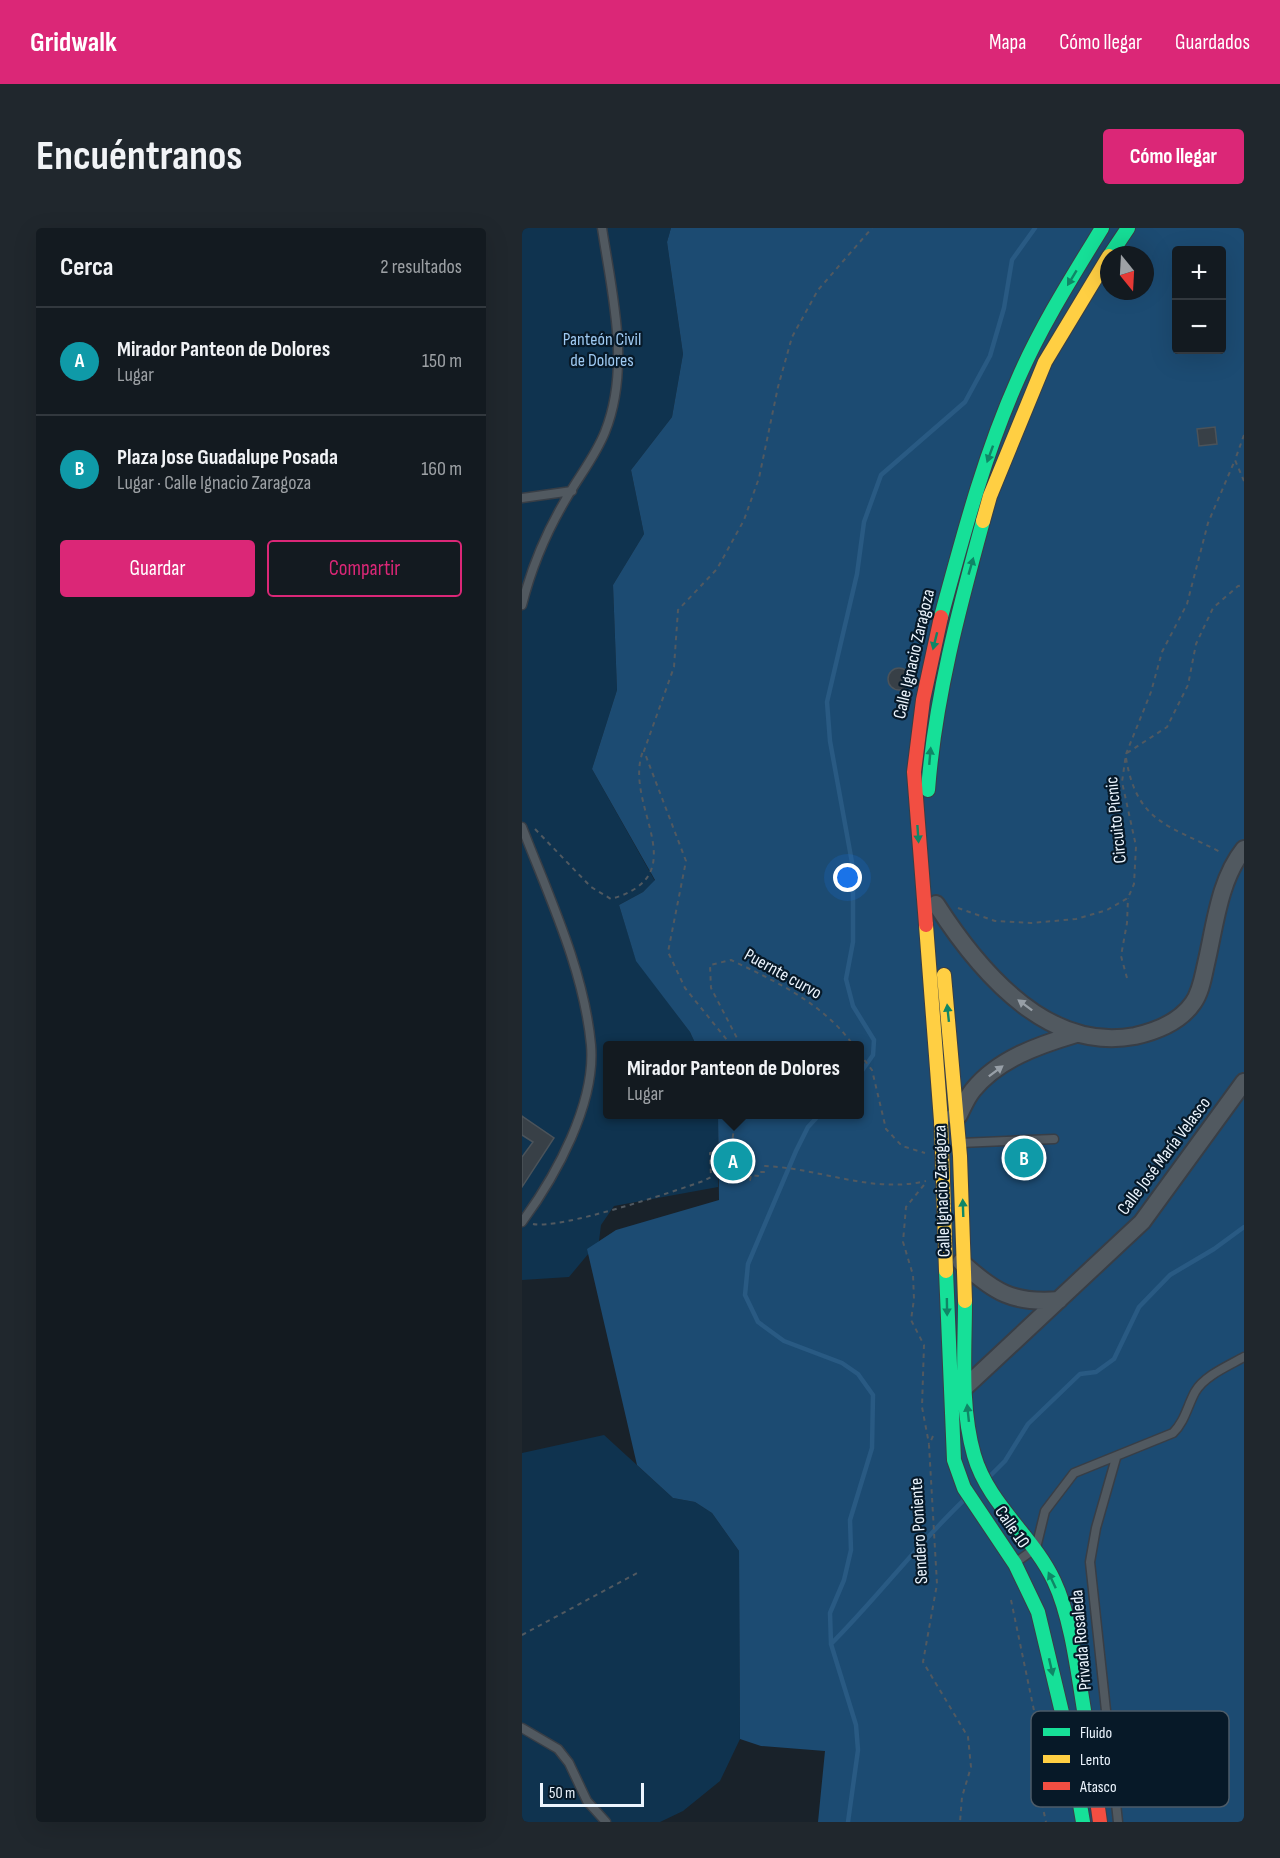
<!DOCTYPE html>
<html lang="es">
<meta charset="utf-8">
<style>
:root{--surface:#131a20;--page:#20272d;--text:#f1f3f6;--muted:#9da1a5;--line:#32383e;--accent:#db2777}
body{margin:0;font-family:"Sofia Sans Condensed",sans-serif;background:var(--page);color:var(--text)}
.controls{position:absolute;right:18px;top:18px;display:grid;overflow:hidden;border-radius:6px;box-shadow:0 6px 24px #0002}
.controls button{width:54px;height:54px;display:grid;place-items:center;padding:0;border:0;border-bottom:2px solid var(--line);background:var(--surface);color:var(--text);font:30px sans-serif}
.compass{position:absolute;left:578px;top:18px;width:54px;height:54px;border-radius:50%;background:var(--surface);box-shadow:0 6px 24px #0002;rotate:162deg}
.scale{position:absolute;left:18px;bottom:15px;width:104px;box-sizing:border-box;padding-left:6px;border:3px solid #ecf5fe;border-top:0;font-size:16px;line-height:21px;white-space:nowrap;color:#ecf5fe;-webkit-text-stroke:4px #071928;paint-order:stroke}
.you{position:absolute;left:326px;top:650px;width:21px;height:21px;margin:-15px;border:4px solid #fff;border-radius:50%;background:#1a73e8;box-shadow:0 0 0 9px #1a73e833}
.badge{display:grid;place-items:center;width:39px;height:39px;border-radius:50%;background:var(--accent);color:#fff;font-size:20px;font-weight:700}
.pin{position:absolute;translate:-50% -50%;border:3px solid #fff;box-shadow:0 2px 6px #0006}
.popup{position:absolute;left:81px;top:813px;width:261px;height:78px;box-sizing:border-box;display:grid;place-content:center;border-radius:6px;background:var(--surface);filter:drop-shadow(0 2px 4px #0005);font-size:20px;white-space:nowrap;color:var(--muted)}
.popup b{font-size:22px;color:var(--text)}
.popup::after{content:'';position:absolute;left:50%;top:100%;margin-left:-12px;border:12px solid transparent;border-top-color:var(--surface)}
.list{margin:0;padding:0;list-style:none}
h2{display:flex;justify-content:space-between;align-items:center;height:78px;margin:0;padding:0 24px;font-size:26px}
h2 small{font-size:20px;font-weight:400;color:var(--muted)}
.list li{display:grid;grid-template-columns:39px 1fr auto;gap:18px;align-items:center;box-sizing:border-box;height:108px;padding:0 24px;border-top:2px solid var(--line)}
.list b{display:block;font-size:22px;white-space:nowrap}
.list p{margin:0;font-size:20px;white-space:nowrap;color:var(--muted)}
.list em{font-size:20px;font-style:normal;color:var(--muted)}
.actions{display:flex;gap:12px;padding:18px 24px}
.actions a{flex:1;padding:14px 0;border:2px solid var(--accent);border-radius:6px;text-align:center;font-size:21px;color:var(--accent)}
.actions .main{background:var(--accent);color:#fff}
.map{position:relative;flex:none;width:722px;height:1594px;overflow:hidden;border-radius:6px}
header{display:flex;align-items:center;gap:36px;box-sizing:border-box;height:84px;padding:0 30px;background:var(--accent);color:#fff}
header strong{font-size:28px}
nav{display:flex;gap:33px;margin-inline-start:auto;font-size:21px}
.intro{display:flex;align-items:center;justify-content:space-between;box-sizing:border-box;height:144px;padding:0 36px}
h1{margin:0;font-size:42px}
.button{padding:15px 27px;border-radius:6px;background:var(--accent);color:#fff;font-size:21px;font-weight:700}
main{display:flex;gap:36px;padding:0 36px}
aside{flex:1;background:var(--surface);border-radius:6px;box-shadow:0 6px 24px #0002}
.map>svg:first-child{display:block}
.green{fill:#0f334f}
.forest{fill:#1c4b72;fill-rule:evenodd}
.lines{fill:none;stroke-linecap:round;stroke-linejoin:round}
.stream{stroke:#295a83;stroke-width:4.5}
.building{fill:#384047;stroke:#4b535a;stroke-width:1.5}
.lane-casing{stroke:#383e46;stroke-width:11}
.street-casing{stroke:#383e46;stroke-width:20}
.fast-casing{stroke:#383e46;stroke-width:16}
.slow-casing{stroke:#383e46;stroke-width:16}
.jam-casing{stroke:#383e46;stroke-width:16}
.path{stroke:#515960;stroke-width:2;stroke-dasharray:4.5 4.5;stroke-linecap:butt}
.lane{stroke:#515960;stroke-width:8}
.street{stroke:#515960;stroke-width:16}
.fast{stroke:#16e098;stroke-width:14}
.slow{stroke:#ffcf43;stroke-width:14}
.jam{stroke:#f24e42;stroke-width:14}
.oneway{fill:#0f8666}
.oneway2{fill:#979fa7}
.labels{text-anchor:middle;dominant-baseline:central;stroke-width:4.5;stroke-linejoin:round;paint-order:stroke}
.park-label{font-size:18px;fill:#9ec9f1;stroke:#071928}
.street-label{font-size:18px;fill:#ecf5fe;stroke:#071928}
.key{fill:#071928;stroke:#4c5b68;stroke-width:1.5}
.key-label{font-size:16px;fill:#ecf5fe}
</style>
<header>
<strong>Gridwalk</strong>
<nav><a>Mapa</a><a>Cómo llegar</a><a>Guardados</a></nav>
</header>
<div class="intro"><h1>Encuéntranos</h1><a class="button">Cómo llegar</a></div>
<main>
<aside>
<h2>Cerca<small>2 resultados</small></h2>
<ul class="list">
<li><span class="badge" style="background:#0f9aa8">A</span><div><b>Mirador Panteon de Dolores</b><p>Lugar</p></div><em>150 m</em></li>
<li><span class="badge" style="background:#0f9aa8">B</span><div><b>Plaza Jose Guadalupe Posada</b><p>Lugar · Calle Ignacio Zaragoza</p></div><em>160 m</em></li>
</ul>
<div class="actions"><a class="main">Guardar</a><a>Compartir</a></div>
</aside>
<div class="map">
<svg width="722" height="1594" viewBox="0 0 722 1594">
<rect width="100%" height="100%" fill="#19222a"/>
<path class="green" d="M0 0H149L145 14 161 126 150 189 109 242 122 306 91 357 95 462 70 541 133 653 121 664 97 677 114 732 168 804 174 817 85 818V886L196 887V959L92 978 79 997 77 1013 47 1049 0 1052Z
M82 1207 151 1270 173 1274 190 1285 217 1323 218 1511 198 1553 161 1583 138 1594H0V1225Z"/>
<path class="forest" d="M149 0H722V1594H296L303 1523 239 1518 218 1511 217 1323 190 1285 173 1274 151 1270 115 1237 65 1021 94 1002 197 972 196 887 337 886V818L174 817 168 804 114 733 97 677 121 664 133 652 70 541 95 462 91 357 122 306 109 242 150 189 161 126 145 14ZM654 22H700V122H654ZM587 27H623V63H587Z"/>
<g class="lines">
<path class="stream" d="M337 847 351 827 352 812 331 778 324 751 331 714V640L308 513 305 474 335 346 342 294 359 247 443 174 468 128 482 80 490 32 513 0
M298 886 286 899 274 923 226 1036 223 1067 236 1094 262 1113 320 1135 336 1146 351 1167 350 1220 328 1292 329 1322 322 1352 308 1385 309 1416 334 1497 336 1522 326 1594
M467 1249 483 1233 506 1196 558 1146 574 1144 592 1131 617 1079 648 1047 692 1021 722 999
M309 1416C355 1370 394 1318 441 1273"/>
</g>
<path class="building" d="M693 199 695 216 677 218 675 201Z
M366 451a11 11 0 1 1 22 0a11 11 0 1 1-22 0Z
M0 888 32 910 0 959V929L11 914 0 907Z"/>
<g class="lines">
<defs>
<path id="lane" d="M0 270 50 263
M0 377C9 341 25 303 44 271 57 248 73 229 83 204 109 139 90 66 80 0
M0 599C27 669 62 742 69 817 74 875 34 948 0 994
M438 915 532 911
M594 1230 574 1300 568 1334 596 1594
M493 1335 514 1320 523 1283 552 1245 651 1205C663 1193 665 1179 673 1164 682 1148 706 1138 722 1129
M0 1500 36 1521 47 1535 65 1573 84 1594"/>
<path id="street" d="M414 676C457 743 525 825 613 808 635 803 658 794 671 775 679 764 681 749 684 736 693 698 697 652 722 621
M432 888 437 887C441 879 445 869 451 862 476 831 517 817 554 806
M439 1034C472 1064 491 1076 537 1072
M438 1164 620 994 722 854"/>
<path id="fast" d="M588 27 606 0
M419 389C441 308 462 227 496 151 519 98 550 49 580 0
M406 562C413 470 437 381 461 293
M424 1043 432 1232 442 1260 493 1336 516 1384 548 1518 561 1594
M443 1073C443 1124 438 1178 452 1227 466 1276 511 1308 532 1353 551 1393 557 1456 565 1500"/>
<path id="slow" d="M461 293 468 268 523 134 587 28
M404 697 419 893 424 1043
M422 747 438 928 443 1073"/>
<path id="jam" d="M404 697 392 544 401 472 419 389
M565 1500 578 1594"/>
</defs>
<use href="#lane" class="lane-casing"/>
<use href="#street" class="street-casing"/>
<use href="#fast" class="fast-casing"/>
<use href="#slow" class="slow-casing"/>
<use href="#jam" class="jam-casing"/>
<path class="path" d="M722 207 713 232 722 253
M605 525 645 499 666 457 674 416 691 380 716 358 722 357
M604 530C615 596 648 597 700 625
M13 601 69 659 89 671C176 646 100 578 121 523
M436 680 473 693 509 695 554 691 585 682 606 670 612 656 614 618 600 554 604 526 629 464 640 424 665 376 686 295 713 232
M605 750 599 728 605 695 606 670
M210 818 163 760 146 724 164 633 122 523 152 439 156 382 195 341 222 292 237 250 256 159 270 109 296 62 350 0
M216 818V812L189 760 188 737 209 732C255 754 301 775 332 818
M337 825 350 842 364 901 380 918 403 925
M213 954H220L221 950 228 952 229 947 236 948 237 944H242L243 938C297 940 350 966 404 953
M402 957 384 979 381 1014 391 1047 392 1071 389 1092 402 1117 400 1179 407 1216
M11 996C36 1002 151 964 181 953L189 949 188 925 204 923 208 954H213L209 922 214 886
M411 1208 407 1217 415 1356 401 1434 446 1509 449 1539 440 1569 438 1594
M489 1372 515 1497 511 1535 524 1594
M0 1407 117 1344"/>
<use href="#lane" class="lane"/>
<use href="#street" class="street"/>
<use href="#fast" class="fast"/>
<use href="#slow" class="slow"/>
<use href="#jam" class="jam"/>
</g>
<defs><path id="oneway-solid" d="M-6-.8H1V-3.2L6.5 0L1 3.2V.8H-6Z" transform="scale(1.5)"/></defs>
<g class="oneway">
<use href="#oneway-solid" transform="translate(550 50) rotate(121)"/>
<use href="#oneway-solid" transform="translate(468 226) rotate(110)"/>
<use href="#oneway-solid" transform="translate(449 338) rotate(-74)"/>
<use href="#oneway-solid" transform="translate(413 413) rotate(104)"/>
<use href="#oneway-solid" transform="translate(408 528) rotate(-85)"/>
<use href="#oneway-solid" transform="translate(396 606) rotate(86)"/>
<use href="#oneway-solid" transform="translate(426 785) rotate(-96)"/>
<use href="#oneway-solid" transform="translate(441 980) rotate(-92)"/>
<use href="#oneway-solid" transform="translate(425 1079) rotate(89)"/>
<use href="#oneway-solid" transform="translate(446 1185) rotate(-96)"/>
<use href="#oneway-solid" transform="translate(530 1352) rotate(-115)"/>
<use href="#oneway-solid" transform="translate(529 1439) rotate(77)"/>
</g>
<g class="oneway2">
<use href="#oneway-solid" transform="translate(503 777) rotate(-143)"/>
<use href="#oneway-solid" transform="translate(474 843) rotate(-37)"/>
</g>
<g class="labels">
<g class="park-label">
<text x="80" y="111">Panteón Civil<tspan x="80" dy="21">de Dolores</tspan></text>
</g>
<g class="street-label">
<text transform="translate(392 426) rotate(-77)">Calle Ignacio Zaragoza</text>
<text transform="translate(594 592) rotate(-96)">Circuito Pícnic</text>
<text transform="translate(261 746) rotate(29)">Puernte curvo</text>
<text transform="translate(642 928) rotate(-53)">Calle José María Velasco</text>
<text transform="translate(420 963) rotate(-92)">Calle Ignacio Zaragoza</text>
<text transform="translate(490 1299) rotate(55)">Calle 10</text>
<text transform="translate(397 1303) rotate(-93)">Sendero Poniente</text>
<text transform="translate(559 1412) rotate(-95)">Privada Rosaleda</text>
</g>
</g>
<rect x="509" y="1483" width="198" height="96" rx="9" class="key"/>
<rect x="521" y="1500" width="27" height="8" fill="#16e098"/>
<rect x="521" y="1527" width="27" height="8" fill="#ffcf43"/>
<rect x="521" y="1554" width="27" height="8" fill="#f24e42"/>
<g class="key-label">
<text x="558" y="1510">Fluido</text>
<text x="558" y="1537">Lento</text>
<text x="558" y="1564">Atasco</text>
</g>
</svg>
<div class="controls">
<button>+</button>
<button>−</button>
</div>
<svg class="compass" viewBox="-18 -18 36 36"><path d="M0-13l5 13h-10z" fill="#e53935"/><path d="M0 13l5-13h-10z" fill="#9da1a5"/></svg>
<div class="scale">50 m</div>
<div class="you"></div>
<div class="pin badge" style="left:211px;top:933px;background:#0f9aa8">A</div>
<div class="popup"><b>Mirador Panteon de Dolores</b>Lugar</div>
<div class="pin badge" style="left:502px;top:930px;background:#0f9aa8">B</div>
</div>
</main>
